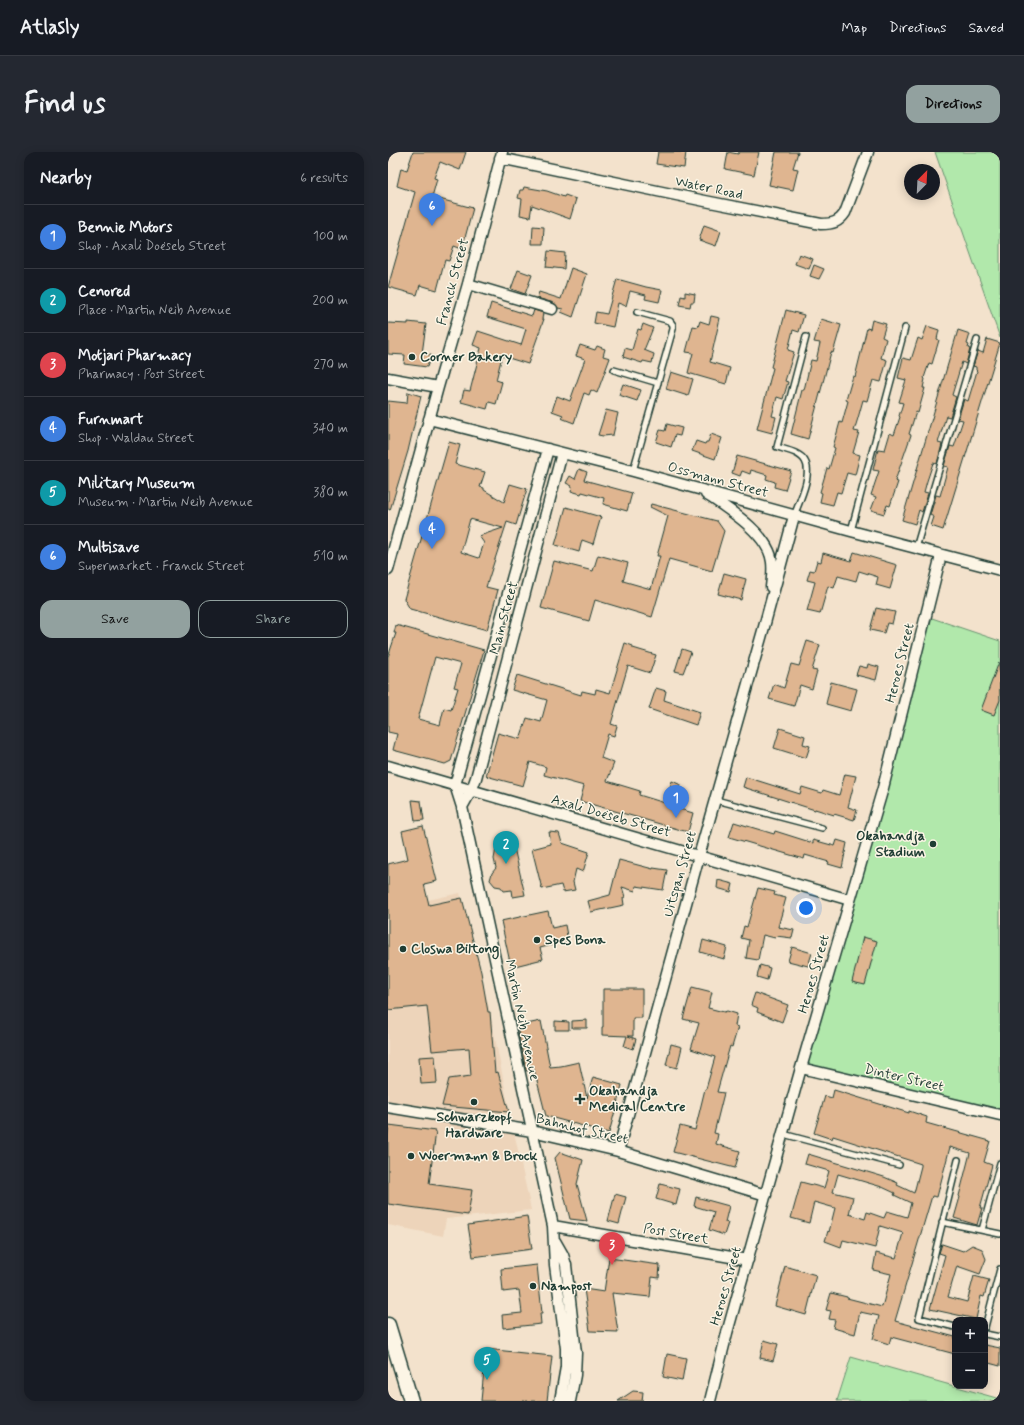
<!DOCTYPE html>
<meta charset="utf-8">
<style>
:root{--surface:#171b24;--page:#242831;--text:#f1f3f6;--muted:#9ea1a6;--line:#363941;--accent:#92a19f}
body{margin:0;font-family:Mynerve,sans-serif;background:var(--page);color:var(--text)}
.controls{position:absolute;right:12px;bottom:12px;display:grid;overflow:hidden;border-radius:8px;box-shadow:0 2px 10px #0003}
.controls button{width:36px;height:36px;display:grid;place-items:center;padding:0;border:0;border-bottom:1px solid var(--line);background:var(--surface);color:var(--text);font:20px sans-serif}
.compass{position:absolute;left:516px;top:12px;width:36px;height:36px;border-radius:50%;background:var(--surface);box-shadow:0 2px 10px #0003;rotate:24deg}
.you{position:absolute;left:418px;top:756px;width:14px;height:14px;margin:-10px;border:3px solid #fff;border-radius:50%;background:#1a73e8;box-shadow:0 0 0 6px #1a73e833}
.badge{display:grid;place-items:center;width:26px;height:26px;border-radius:50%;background:var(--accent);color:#fff;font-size:13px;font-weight:700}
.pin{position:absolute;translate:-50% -33px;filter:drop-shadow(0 1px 2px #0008)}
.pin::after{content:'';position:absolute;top:21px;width:14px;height:12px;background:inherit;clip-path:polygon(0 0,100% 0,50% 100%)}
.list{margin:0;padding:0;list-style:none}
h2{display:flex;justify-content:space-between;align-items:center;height:52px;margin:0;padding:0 16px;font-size:17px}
h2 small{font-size:13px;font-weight:400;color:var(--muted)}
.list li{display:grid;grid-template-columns:26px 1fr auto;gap:12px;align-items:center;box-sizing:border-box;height:64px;padding:0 16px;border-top:1px solid var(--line)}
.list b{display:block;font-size:15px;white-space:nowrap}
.list p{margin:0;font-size:13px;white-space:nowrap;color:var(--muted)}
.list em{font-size:13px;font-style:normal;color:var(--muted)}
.actions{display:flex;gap:8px;padding:12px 16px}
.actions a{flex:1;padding:9px 0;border:1px solid var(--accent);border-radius:12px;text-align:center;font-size:14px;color:var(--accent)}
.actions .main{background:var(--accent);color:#111}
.map{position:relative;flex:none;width:612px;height:1249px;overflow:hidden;border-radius:12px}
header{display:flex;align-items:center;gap:24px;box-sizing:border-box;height:56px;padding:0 20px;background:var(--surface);border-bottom:1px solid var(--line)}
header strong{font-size:19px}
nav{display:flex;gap:22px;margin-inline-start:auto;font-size:14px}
.intro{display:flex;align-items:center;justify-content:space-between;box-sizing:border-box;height:96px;padding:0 24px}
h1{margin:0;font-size:28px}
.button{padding:10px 18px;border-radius:12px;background:var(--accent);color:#111;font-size:14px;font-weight:700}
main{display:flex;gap:24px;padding:0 24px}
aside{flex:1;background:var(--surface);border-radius:12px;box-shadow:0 2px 10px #0003}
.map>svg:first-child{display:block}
.built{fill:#edd4ba}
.green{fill:#b1e8ab;stroke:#689270}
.building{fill:#dfb590;stroke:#1f3d34;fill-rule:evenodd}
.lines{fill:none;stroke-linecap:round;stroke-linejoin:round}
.service-casing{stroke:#1f3d34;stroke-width:8}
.minor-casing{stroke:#1f3d34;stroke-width:13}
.secondary-casing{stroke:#1f3d34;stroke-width:17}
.service{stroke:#fcf5e5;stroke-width:5}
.minor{stroke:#fcf5e5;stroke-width:10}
.secondary{stroke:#fcf5e5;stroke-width:14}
.poi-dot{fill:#1f3d34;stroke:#fcf5e5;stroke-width:1.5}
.labels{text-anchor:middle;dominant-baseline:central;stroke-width:3;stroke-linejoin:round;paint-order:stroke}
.street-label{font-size:14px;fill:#1f3d34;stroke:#fcf5e5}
.poi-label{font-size:14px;font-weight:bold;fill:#1f3d34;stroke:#fcf5e5;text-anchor:start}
</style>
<header>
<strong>Atlasly</strong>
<nav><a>Map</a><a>Directions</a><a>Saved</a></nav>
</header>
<div class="intro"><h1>Find us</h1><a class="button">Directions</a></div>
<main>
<aside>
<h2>Nearby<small>6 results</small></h2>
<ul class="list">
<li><span class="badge" style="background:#3f7fe0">1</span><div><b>Bennie Motors</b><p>Shop · Axali Doëseb Street</p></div><em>100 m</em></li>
<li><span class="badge" style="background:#0f9aa8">2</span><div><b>Cenored</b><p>Place · Martin Neib Avenue</p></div><em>200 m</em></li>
<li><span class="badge" style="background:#e0444e">3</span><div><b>Motjari Pharmacy</b><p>Pharmacy · Post Street</p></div><em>270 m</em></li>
<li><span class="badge" style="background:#3f7fe0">4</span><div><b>Furnmart</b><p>Shop · Waldau Street</p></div><em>340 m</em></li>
<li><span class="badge" style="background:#0f9aa8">5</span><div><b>Military Museum</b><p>Museum · Martin Neib Avenue</p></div><em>380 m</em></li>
<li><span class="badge" style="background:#3f7fe0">6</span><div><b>Multisave</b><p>Supermarket · Franck Street</p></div><em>510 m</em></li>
</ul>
<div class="actions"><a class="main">Save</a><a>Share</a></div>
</aside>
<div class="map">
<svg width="612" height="1249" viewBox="0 0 612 1249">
<rect width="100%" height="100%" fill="#f3e2cc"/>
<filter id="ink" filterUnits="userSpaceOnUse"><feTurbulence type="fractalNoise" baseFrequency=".025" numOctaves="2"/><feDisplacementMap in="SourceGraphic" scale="8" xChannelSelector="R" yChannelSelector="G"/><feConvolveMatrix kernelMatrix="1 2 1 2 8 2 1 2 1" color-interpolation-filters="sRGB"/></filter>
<g filter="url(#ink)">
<path class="built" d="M0 730 40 748 72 741 102 860 121 957 143 1058 58 1067 55 1084 0 1073Z"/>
<path class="green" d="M547 0H612V186Z
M538 464 612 489V954L609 962 413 916Z
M463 1205 612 1247V1249H449Z"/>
<path class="building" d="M25 0H78L72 18 52 10 46 26 49 27 44 45 85 56 74 97 66 94 61 109 57 108 49 138 32 133 29 143 0 135 27 40 9 34 13 16 19 18Z
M270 0H298L296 16 268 12Z
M340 0 350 2 351 0H371L366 23 337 17Z
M388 0H410L405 16 410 17 405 38 381 33Z
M136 35 159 39 176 45 177 43 188 47 182 67 144 53 142 65 132 63 134 47 130 46 132 38H135Z
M316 73 333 79 328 94 311 88Z
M145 74 156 75 155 92H144Z
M160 99 177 101 176 117 158 115Z
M411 102 425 107 421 117 407 112Z
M426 113 436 117 431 127 422 124Z
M183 116 199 122 185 165 173 160 175 157 170 156 166 151 149 146 151 140 173 147Z
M130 118 144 123 137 142 123 137Z
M229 127 258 135 274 138 271 150 257 147 258 143 242 139 238 154 230 151 225 175 206 171 208 160 219 162Z
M297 140 307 142 306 150H303L302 155 291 153 293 144 297 145Z
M103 151 144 164 146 158 155 161 154 167H156L140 212 114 204 108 228 114 230 108 252 101 250 99 257 73 250 76 238 82 239 93 196 85 193 90 179 133 193 138 177 99 165Z
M398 158 416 163 411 180 405 178 400 198 406 200 397 229 400 230 395 247 389 245 384 264 388 265 384 281 369 277 385 216 383 215Z
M323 164 332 166 322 210 342 216 338 232 300 221 305 201 298 200 305 174 310 175 312 169 321 172Z
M433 167 453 173 445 201 443 200 420 287 403 282 414 238H416L423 208 428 209 432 191 426 190Z
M484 168 498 172 494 185 498 187 493 206 499 208 493 230 485 228 479 249 475 248 470 266 466 279 471 280 465 301 472 303 467 323 459 321 453 341 449 340 445 353 432 350 434 341 432 340 439 316 441 317 447 296 445 295 452 270 454 271 460 249 458 248 465 224 467 225 479 176 482 177Z
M20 170 38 172 34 202 43 203 39 215 16 212 17 203 0 202V171L20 172Z
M255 172 265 176 256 198 266 202 264 211 255 209 254 211 235 205 237 196 244 198 250 177 253 178Z
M539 174 551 178 549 187 551 188 544 212 541 211 536 226 537 227 535 236H537L530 261 528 260 521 282 523 283 507 329 510 330 502 354 499 353 496 362 483 358 488 345 483 343 491 319 485 318 490 297 497 298 502 281 506 283 512 265 511 264 515 251 511 250 518 228 510 226 515 206 523 208 530 186 534 188Z
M570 178 582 182 579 192 581 193 580 196 582 197 578 212 574 210 564 243 568 245 562 265 558 264 550 291 554 292 549 312 545 311 539 329 536 340 540 341 534 360 531 358 527 372 514 368Z
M599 187 612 191 555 378 543 374 546 365 542 363 548 343 552 344 560 315 556 314 562 294 566 295 575 268 570 267 576 247 580 249 589 219 588 218V215L585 214 590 199 595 201Z
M192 193 207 198 209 194 217 197 215 204 222 206 209 241 203 238 201 243 196 241 186 271 173 266 175 263 164 259 169 244 182 249 197 207 188 204Z
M283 220 305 227 300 244 278 237Z
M235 232 253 238 249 249 231 243Z
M20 240 33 244 20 299 2 358 0 357V249L19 251Z
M218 258 230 261 225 283 215 284 210 283Z
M279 272 294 276 292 284 287 283 283 295 268 290 272 278 277 279Z
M323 282 334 286 327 307 304 299 308 289 317 292 318 290H320Z
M61 290 72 293 67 312 97 320 92 335 96 336V338L116 350 122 332 139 337 128 373 119 370 98 435 110 438 99 478 22 457 16 447ZM82 367 115 376 91 384 96 391 91 406 73 400Z
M349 304 403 319 397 338 386 335 387 330 378 327 379 323 363 318 362 322 354 319 352 324 344 321Z
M191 317 199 320 196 328 244 341 239 359 215 352 216 346 194 340 193 342 183 339 184 334 178 331 182 324 187 327Z
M263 352 329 369 336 379 324 419 281 407 264 465 207 448 201 469 153 456 166 409 205 419 210 403 240 411 235 429 263 437 272 404H269L280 364 262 355Z
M178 355 213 365 205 392 194 388 191 400 167 393Z
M466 400 509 413 502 437 488 433 490 425 471 419 468 429 450 424 446 436 440 434 432 462 419 459 427 430 419 428 422 418 426 419 429 409 433 410 435 401 463 409Z
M336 421 358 427 353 448 330 442Z
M488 456 507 460 504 472 499 471 496 481 482 478Z
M8 473 96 498 63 609 57 612 5 598 9 582 0 580V505L8 481H6ZM47 505 73 512 66 535 70 536 63 558 56 556 52 573 30 567Z
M419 489 432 493 424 518 429 519 424 537 412 533 406 554 381 547 386 532 396 536 403 512 411 514Z
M237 491 245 494V496L268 503 262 521 240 514 223 572 229 574 226 584 220 582 213 606 226 611 219 629 252 639 251 643 277 651 284 629 293 633 285 655 305 661 300 680 192 649 196 634 156 623 158 615 142 610 135 634 98 624 110 581 132 587 139 566 153 570 159 548 124 538 129 523 193 543 194 539 207 542 208 537 222 541Z
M294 497 303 500 295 521 287 519Z
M611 510 612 548 606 563 593 558Z
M480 512 491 515 488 528 468 523 471 514 479 516Z
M443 530 469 537 463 559 438 552Z
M268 536 278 539 276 548 312 560 308 573 261 557Z
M392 576 417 584 415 592 422 594 418 606 386 596Z
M457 622 468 624 460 655 469 658 466 668 446 662V663L427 657V658L355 635 358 625 412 642 414 635 434 641 435 638 451 643Z
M24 648 33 649 36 668 27 669Z
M346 670 386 682 387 679 425 691V688L447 694 449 688 459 691 454 716 440 712 441 710 417 703 416 707 341 685Z
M35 674 49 729 36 732 41 753 74 746 93 820 100 860H102L107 921 110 920 121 960 54 954 61 927 83 924 81 896 44 899 39 854 0 858V712L20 707 14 679Z
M161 680 171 681 174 691 201 700 195 720 188 717 185 730 187 738 175 740 173 733 154 737 144 697 163 692Z
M123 683 137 743 125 745 124 738 116 739 113 735 107 734 102 728 104 721 108 716 106 707 109 691 115 688 114 685Z
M231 708 265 717V716L279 718 275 738 248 734 247 739 234 735 237 745 235 746 236 753 203 760 200 749 222 743Z
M330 728 345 732 343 740 329 736Z
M370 736 387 740 386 743 398 746 390 775 406 778 404 786 388 784 387 786 375 783 370 808 358 806 361 788 353 786 356 774 359 775Z
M160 759 164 776 177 773 180 789 152 796 155 807 123 815 113 769Z
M475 785 489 789 477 833 464 830Z
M315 788 339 795 336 807 312 800Z
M404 795 424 801 420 814 400 809Z
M372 813 382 816 379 828 369 825Z
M304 835 324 840 320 856 336 860 339 859 349 862 347 874 350 875 344 895 342 894 329 940 336 941 326 981 330 982 328 992 352 999 347 1016 285 1000 292 974 307 978 317 937H318L327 905 303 897 311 871 295 867Z
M215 837H254V866H245V884H240L248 887 245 897 236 894 239 884 214 883V875H215Z
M367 841 400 853 394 870 369 860 370 856 363 853Z
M199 868V876H184V869Z
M153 869 162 915 173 914 191 910 199 946 205 925 234 933 221 981 158 964 146 917 138 919 129 874Z
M167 869 181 870V878H167Z
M283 892 294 895 289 916 278 913Z
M47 904 49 931 33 932 31 905Z
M446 938 521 961V959L539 965 538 971 602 989 596 1010 604 1013 592 1056H594L589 1073 566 1066 572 1045 571 1044 582 1001 562 995 549 1045 544 1044 507 1169 567 1185V1202L503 1185 501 1192 485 1187 491 1164 472 1160 467 1182 445 1176 447 1168 441 1167 443 1159 438 1158 443 1141 459 1145V1146L494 1155 503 1122 485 1118 488 1101 508 1106 515 1081 492 1074 487 1096 455 1088 453 1095 437 1089 440 1079 441 1080 447 1056 426 1050 421 1071 403 1066 413 1030 436 1036 441 1019 417 1012 420 1002 496 1025 510 1031 509 1033 526 1041 533 1014V1012L445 984 444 987 426 981 437 944 444 946ZM450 1022 494 1035 507 1041 506 1043 523 1051 519 1065 499 1059 496 1066 479 1060 477 1067 461 1062 465 1045 445 1040Z
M1 973 48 979 41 1032 84 1038 80 1063 0 1052V984Z
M172 1000 195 1008 189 1032 199 1069 182 1067 167 1006Z
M272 1032 292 1037 288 1053 268 1047Z
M227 1042 238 1045 231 1072 220 1069Z
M308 1045 341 1054 337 1070 340 1071 336 1083 321 1078 326 1060 306 1054Z
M139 1064 144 1097 85 1105 80 1073Z
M554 1092 575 1099 584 1093 594 1097 598 1107 592 1122 569 1114 560 1145 579 1150 586 1124 601 1128 596 1145 593 1144 588 1167 542 1157 557 1103 551 1101Z
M221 1106 272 1113 271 1126 264 1125 262 1145 224 1141 230 1180 202 1179 196 1137 216 1140Z
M149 1113 154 1161H152L153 1172 115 1176 114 1163 134 1161 131 1138 115 1140 113 1117Z
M397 1114 428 1123 418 1163 387 1154Z
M376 1188 390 1192 385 1209 372 1206Z
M597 1193 612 1196V1214L597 1210Z
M98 1197 164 1204 159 1249H93Z
M279 1202 298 1206 294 1229 275 1225Z
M245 1239 255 1240 254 1249H230Z"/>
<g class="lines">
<defs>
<path id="service" d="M226 218 270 231
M245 319 285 177V173L282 169 249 160
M406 364C411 350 425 322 417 309 412 300 398 298 389 295L418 185
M463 379 517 176
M528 396 589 188
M328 648 434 676
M395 982 511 1013
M554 1070 612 1082
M594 1078 612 1011
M567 1175 531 1166 570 1008
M597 1175 612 1117
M597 1182 612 1185"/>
<path id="minor" d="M112 6 317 49 433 72C445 72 451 70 457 61L480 0
M80 132 164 157
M0 226 50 235
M41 267 245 319 463 379 612 418
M160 297 67 633 74 655 165 1074 167 1113 178 1196V1215L172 1249
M318 342C340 357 381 382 384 410 385 418 384 427 383 435
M0 418 50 235 80 132 114 0
M0 614 462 748
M74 655 84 637 88 626 174 301
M413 916 612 963
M0 955 144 979 230 999 378 1043
M230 999 311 704 376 475 406 364
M165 1074 360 1108
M167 1089 175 1103 178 1113 188 1201 187 1223 182 1249
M322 1249 339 1181 413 916 495 636 553 403"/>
<path id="secondary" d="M0 1173 23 1249"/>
</defs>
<use href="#service" class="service-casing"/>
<use href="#minor" class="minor-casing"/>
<use href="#secondary" class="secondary-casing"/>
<use href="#service" class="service"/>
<use href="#minor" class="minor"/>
<use href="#secondary" class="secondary"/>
</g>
</g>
<g class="poi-dot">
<circle cx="24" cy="205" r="4"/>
<circle cx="545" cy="692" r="4"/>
<circle cx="149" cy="788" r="4"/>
<circle cx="15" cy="797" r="4"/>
<path d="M190 941h4v4h4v4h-4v4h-4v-4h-4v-4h4z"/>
<circle cx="86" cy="950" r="4"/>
<circle cx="23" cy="1004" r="4"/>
<circle cx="145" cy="1134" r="4"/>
</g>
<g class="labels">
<g class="street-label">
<text transform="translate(321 36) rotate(12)">Water Road</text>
<text transform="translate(65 130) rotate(-75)">Franck Street</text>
<text transform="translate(330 328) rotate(15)">Ossmann Street</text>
<text transform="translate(116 466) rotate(-75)">Main Street</text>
<text transform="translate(512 511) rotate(-76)">Heroes Street</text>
<text transform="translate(223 664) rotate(16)">Axali Doëseb Street</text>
<text transform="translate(292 722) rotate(-74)">Uitspan Street</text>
<text transform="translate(426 822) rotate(-74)">Heroes Street</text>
<text transform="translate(134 868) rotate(78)">Martin Neib Avenue</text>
<text transform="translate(516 926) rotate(13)">Dinter Street</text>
<text transform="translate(194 977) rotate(13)">Bahnhof Street</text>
<text transform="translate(288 1082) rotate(10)">Post Street</text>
<text transform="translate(338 1134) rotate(-74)">Heroes Street</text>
</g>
<g class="poi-label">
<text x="32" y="205">Corner Bakery</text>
<text x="537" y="684" text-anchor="end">Okahandja<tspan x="537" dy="16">Stadium</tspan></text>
<text x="157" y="788">Spes Bona</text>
<text x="23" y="797">Closwa Biltong</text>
<text x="201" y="939">Okahandja<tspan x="201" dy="16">Medical Centre</tspan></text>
<text x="86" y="965" text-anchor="middle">Schwarzkopf<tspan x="86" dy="16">Hardware</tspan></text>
<text x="31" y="1004">Woermann &amp; Brock</text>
<text x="153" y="1134">Nampost</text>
</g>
</g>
</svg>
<div class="controls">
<button>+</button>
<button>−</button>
</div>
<svg class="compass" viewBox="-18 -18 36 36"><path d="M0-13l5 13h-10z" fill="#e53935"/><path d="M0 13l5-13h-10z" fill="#9ea1a6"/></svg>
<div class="you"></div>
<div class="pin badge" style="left:288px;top:666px;background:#3f7fe0">1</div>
<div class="pin badge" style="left:118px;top:712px;background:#0f9aa8">2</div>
<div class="pin badge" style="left:224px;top:1113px;background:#e0444e">3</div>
<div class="pin badge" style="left:44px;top:397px;background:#3f7fe0">4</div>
<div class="pin badge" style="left:99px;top:1228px;background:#0f9aa8">5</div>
<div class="pin badge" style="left:44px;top:74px;background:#3f7fe0">6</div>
</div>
</main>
